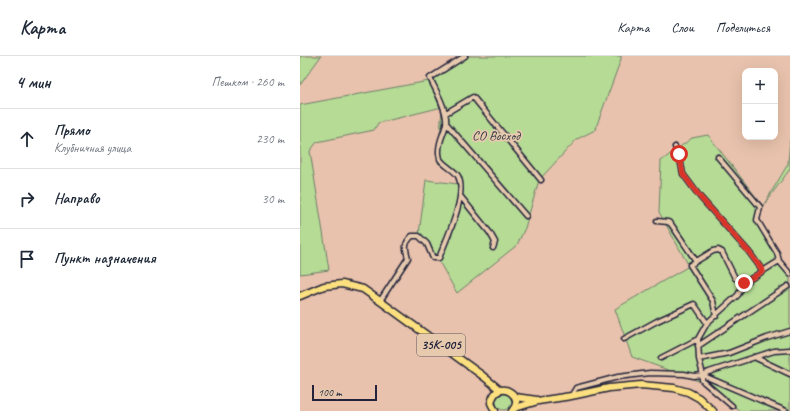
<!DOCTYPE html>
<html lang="ru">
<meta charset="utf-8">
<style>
:root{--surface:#fff;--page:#f6f6f7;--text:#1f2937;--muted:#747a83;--line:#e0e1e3}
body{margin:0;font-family:Caveat,sans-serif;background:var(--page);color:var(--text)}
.controls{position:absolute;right:12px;top:12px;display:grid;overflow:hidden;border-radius:8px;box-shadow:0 4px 16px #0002}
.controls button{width:36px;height:36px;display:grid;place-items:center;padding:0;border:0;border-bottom:1px solid var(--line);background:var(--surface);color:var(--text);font:20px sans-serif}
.scale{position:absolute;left:12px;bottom:10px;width:65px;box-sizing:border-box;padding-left:4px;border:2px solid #22223b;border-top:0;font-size:11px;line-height:14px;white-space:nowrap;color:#22223b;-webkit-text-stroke:3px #e7caae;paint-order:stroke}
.stop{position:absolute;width:12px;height:12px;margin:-9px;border:3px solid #d93025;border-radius:50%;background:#fff}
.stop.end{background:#d93025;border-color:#fff;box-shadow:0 1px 4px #0008}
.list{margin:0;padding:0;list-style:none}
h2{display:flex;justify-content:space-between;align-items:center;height:52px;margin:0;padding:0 16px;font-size:17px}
h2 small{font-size:13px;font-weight:400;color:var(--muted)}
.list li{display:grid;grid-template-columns:26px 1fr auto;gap:12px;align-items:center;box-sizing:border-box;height:60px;padding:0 16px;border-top:1px solid var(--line)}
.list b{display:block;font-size:15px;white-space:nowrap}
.list p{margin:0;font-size:13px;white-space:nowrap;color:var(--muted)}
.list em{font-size:13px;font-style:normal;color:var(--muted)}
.icon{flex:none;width:22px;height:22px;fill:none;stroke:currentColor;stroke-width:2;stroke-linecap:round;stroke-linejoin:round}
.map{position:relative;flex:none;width:490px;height:355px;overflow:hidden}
header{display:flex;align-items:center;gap:24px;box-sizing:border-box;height:56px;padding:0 20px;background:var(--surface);border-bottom:1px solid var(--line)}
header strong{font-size:19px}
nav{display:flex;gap:22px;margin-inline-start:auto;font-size:14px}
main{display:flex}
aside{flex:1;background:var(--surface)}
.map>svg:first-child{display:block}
.green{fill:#b6db95;stroke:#6c7e68}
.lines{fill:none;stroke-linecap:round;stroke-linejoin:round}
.minor-casing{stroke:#22223b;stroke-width:7}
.primary-casing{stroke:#22223b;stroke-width:9}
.minor{stroke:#e7caae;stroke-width:4}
.primary{stroke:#fce080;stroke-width:6}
.route{stroke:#d93025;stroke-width:5}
.labels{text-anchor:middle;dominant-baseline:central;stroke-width:3.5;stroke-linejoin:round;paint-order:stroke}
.shield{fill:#e7caae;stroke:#5d545e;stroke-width:1}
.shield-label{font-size:13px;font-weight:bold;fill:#22223b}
.park-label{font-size:14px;fill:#383e48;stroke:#e7caae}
</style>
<header>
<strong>Карта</strong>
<nav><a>Карта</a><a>Слои</a><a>Поделиться</a></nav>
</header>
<main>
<aside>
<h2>4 мин<small>Пешком · 260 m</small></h2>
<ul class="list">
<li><svg class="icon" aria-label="ahead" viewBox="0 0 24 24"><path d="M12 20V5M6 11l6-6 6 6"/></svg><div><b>Прямо</b><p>Клубничная улица</p></div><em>230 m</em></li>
<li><svg class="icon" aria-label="right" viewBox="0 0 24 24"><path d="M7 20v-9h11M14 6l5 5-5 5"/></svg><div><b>Направо</b></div><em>30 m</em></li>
<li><svg class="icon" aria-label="arrive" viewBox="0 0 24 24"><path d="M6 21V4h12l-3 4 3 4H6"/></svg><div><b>Пункт назначения</b></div></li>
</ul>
</aside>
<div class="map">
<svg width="490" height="355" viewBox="0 0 490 355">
<rect width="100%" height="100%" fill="#e8c2ac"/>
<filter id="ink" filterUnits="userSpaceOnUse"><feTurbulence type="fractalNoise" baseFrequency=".025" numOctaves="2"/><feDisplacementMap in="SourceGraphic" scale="8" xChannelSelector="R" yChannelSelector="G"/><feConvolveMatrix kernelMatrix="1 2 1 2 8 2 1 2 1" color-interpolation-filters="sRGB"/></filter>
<g filter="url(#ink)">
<path class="green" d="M0 0H21L0 29Z
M166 0H321V3L295 74 277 83 239 124 225 172 217 189 157 237 129 188 119 178 126 124 158 128 157 120 138 107 142 51 78 67 74 74 17 86 10 95 29 214 0 218V49L129 25Z
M408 79 463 150 488 108 490 83V113L463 150 456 167 480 209 490 219V355H440L404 327 332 301 315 253 389 210 359 156 361 105 392 82Z
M196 346a8 8 0 1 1 16 0a8 8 0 1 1-16 0Z"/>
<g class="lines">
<defs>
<path id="minor" d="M146 57 173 41 241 124
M146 67 226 160
M375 91 379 98 383 118 400 141 449 196 463 215
M418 101 460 151 457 164 477 197 479 205 490 218
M161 141 190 177 195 186 193 192
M357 165 368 166 371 168 396 205
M80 245 108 202C105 191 104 188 112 180H119L127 188 133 202H139C146 184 168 139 158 120 155 114 144 110 140 103 140 103 139 98 139 97 138 86 144 78 146 68 148 55 135 33 130 22L165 0
M416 260 413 245 390 209 413 195 418 194 422 196 435 222 444 227
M324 283 357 265 394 248 407 267
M398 290 488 230
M454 301 490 318
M361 302 398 283
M399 303 398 283 407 267 438 239 444 227 463 215 479 205
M402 319 409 316 474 295 490 294
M402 319 486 355
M402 319V324L404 326 432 350
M271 340 276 332 318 321 350 317 384 318 394 320 402 319V315L399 303 429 297 467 282 490 275"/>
<path id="primary" d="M0 240 24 230 42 228 63 233 80 245 183 320 200 334
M215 341 237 344
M215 352 238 345 271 340 309 332 341 329 374 332 388 336 399 342 413 355
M195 355 191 347C192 345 192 343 193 341 201 324 226 341 212 355"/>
</defs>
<use href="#minor" class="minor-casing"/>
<use href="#primary" class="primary-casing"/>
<use href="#minor" class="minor"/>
<use href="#primary" class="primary"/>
</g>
</g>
<g class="lines" filter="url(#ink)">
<path class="route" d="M379 98 383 118 400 141 449 196 463 215 444 227"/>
</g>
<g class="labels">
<rect class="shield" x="117" y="278" width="48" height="22" rx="3"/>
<g class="shield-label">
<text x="141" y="289">35К-005</text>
</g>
<g class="park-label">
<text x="196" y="79">СО Восход</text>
</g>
</g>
</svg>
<div class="controls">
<button>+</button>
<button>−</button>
</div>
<div class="scale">100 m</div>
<div class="stop" style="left:379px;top:98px"></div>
<div class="stop end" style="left:444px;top:227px"></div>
</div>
</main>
